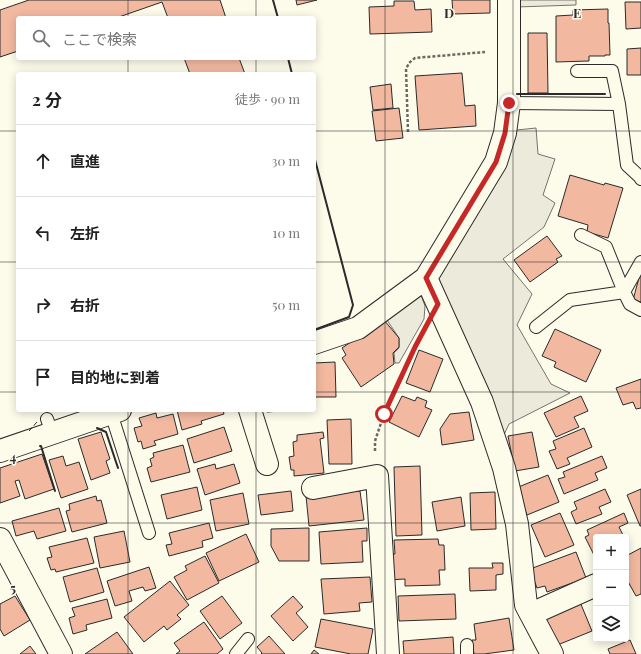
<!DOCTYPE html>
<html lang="ja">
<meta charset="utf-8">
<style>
:root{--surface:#fff;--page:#f6f6f6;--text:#222;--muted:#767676;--line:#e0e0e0}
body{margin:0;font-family:"Playfair Display","Noto Sans JP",serif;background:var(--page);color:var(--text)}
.controls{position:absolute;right:12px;bottom:12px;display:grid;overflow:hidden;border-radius:4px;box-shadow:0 2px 10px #0003}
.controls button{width:36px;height:36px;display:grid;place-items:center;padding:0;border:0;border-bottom:1px solid var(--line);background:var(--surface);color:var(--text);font:20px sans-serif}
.stop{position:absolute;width:12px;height:12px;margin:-9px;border:3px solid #c62828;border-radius:50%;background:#fff}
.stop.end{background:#c62828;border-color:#fff;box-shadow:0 1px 4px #0008}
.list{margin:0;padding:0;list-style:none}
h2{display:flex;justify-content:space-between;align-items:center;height:52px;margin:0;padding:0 16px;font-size:17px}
h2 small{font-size:13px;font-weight:400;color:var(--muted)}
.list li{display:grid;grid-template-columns:26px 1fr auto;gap:12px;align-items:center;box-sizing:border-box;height:72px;padding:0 16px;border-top:1px solid var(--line)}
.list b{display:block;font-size:15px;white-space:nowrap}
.list em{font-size:13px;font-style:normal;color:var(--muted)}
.icon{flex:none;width:22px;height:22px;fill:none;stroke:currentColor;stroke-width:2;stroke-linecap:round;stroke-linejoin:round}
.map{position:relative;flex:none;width:641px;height:654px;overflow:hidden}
.search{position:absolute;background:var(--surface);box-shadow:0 2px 10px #0003;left:16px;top:16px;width:300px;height:44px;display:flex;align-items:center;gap:10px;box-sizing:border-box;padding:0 14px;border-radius:4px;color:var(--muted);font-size:15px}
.panel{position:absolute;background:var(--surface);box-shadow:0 2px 10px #0003;left:16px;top:72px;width:300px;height:340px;border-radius:4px}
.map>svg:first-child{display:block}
.green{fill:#ecebdb;stroke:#74746e}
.parking{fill:#eceadb;stroke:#74746e}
.building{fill:#f2b8a0;stroke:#2b2b2b}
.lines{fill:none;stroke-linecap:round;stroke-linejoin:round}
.service-casing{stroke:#2b2b2b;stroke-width:14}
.minor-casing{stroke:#2b2b2b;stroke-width:24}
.path{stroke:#6a6964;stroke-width:2.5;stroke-dasharray:3 2;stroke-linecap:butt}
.service{stroke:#fdfbea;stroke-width:12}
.minor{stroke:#fdfbea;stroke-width:22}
.fence{stroke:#2b2b2b;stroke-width:1;stroke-dasharray:5 2;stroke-linecap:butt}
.wall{stroke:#2b2b2b;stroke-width:2}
.route{stroke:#c62828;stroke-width:5}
.grid{fill:none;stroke:#2b2b2b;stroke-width:1;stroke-opacity:0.55}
.grid-label{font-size:13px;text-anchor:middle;font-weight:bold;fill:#2b2b2b;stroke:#fdfbea;stroke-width:3;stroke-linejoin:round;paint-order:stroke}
</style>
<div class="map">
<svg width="641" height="654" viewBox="0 0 641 654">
<rect width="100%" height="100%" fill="#fdfbea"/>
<path class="green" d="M536 128 538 154 555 159 543 195 555 203 544 227 503 259 532 294 517 325 551 384 570 393 509 424 502 439 433 282 511 139 517 130Z"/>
<path class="parking" d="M515 0H576V5L516 7Z
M421 295 425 306 424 319 399 363H395L394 353 399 348V338L387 320Z"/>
<path class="building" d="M29 0H220L226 18H168L162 2 116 18H18V51L0 57V10Z
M296 0H317L297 5Z
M452 0H490V13L453 14Z
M394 1H414L415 10 431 9 432 32 370 34 369 7 394 6Z
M625 2H641V28L626 29Z
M608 9V23H609L610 55H605V56H589V61L556 62V16L573 15V10Z
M528 33H547L548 93H528Z
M641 48V75H627V49Z
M184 58H239L245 74H190Z
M462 73 465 106 475 105 476 126 419 130 415 76Z
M391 84 393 108 373 110 370 87Z
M399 108 403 138 376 141 372 111Z
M570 175 604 185 605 183 623 188 608 238 587 232 588 225 558 216Z
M547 236 562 256 556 259 558 262 530 282 514 260Z
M640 274 641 275V302L633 300Z
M384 320 399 338V347L393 353 394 364 361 387 342 358 346 355 342 348Z
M555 329 601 350 586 382 554 367 556 362 542 356Z
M419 350 443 359 430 392 406 383Z
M335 362 336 397H314V363Z
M641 379V408L636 409 633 402 623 405 616 388Z
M402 396 415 401 417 397 427 401 425 407 432 410 419 437 389 422Z
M581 396 588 411 574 417 579 427 556 437 544 413Z
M177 410H223L224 414 201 421 202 424 182 430Z
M267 410H293L267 412Z
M469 412 474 440 442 445 440 429 450 414Z
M156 413 157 418 173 414 178 434 154 441 156 445 143 449 141 441 138 442 134 428 142 426 139 418Z
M351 419 352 464H329L327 420Z
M224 427 232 451 194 463 187 439Z
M584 428 592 447 567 458 570 464 557 469 549 451 556 449 553 441Z
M101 432 110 459 106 461 110 473 91 480 78 439Z
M323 432 324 438 320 439 324 473 294 476V470H291L289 457 294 456 293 442 297 441V435Z
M532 432 539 467 515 471 508 436Z
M183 445 190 472 151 482 147 468 152 466 150 459 154 457 153 453Z
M42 454 54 489 25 499 19 480 15 481 20 496 0 503V468Z
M63 456 66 466 79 462 88 489 61 498 49 460Z
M602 456 607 468 595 473 598 480 564 494 558 479 565 477 563 472Z
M215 464 216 469 234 464 240 483 205 495 197 469Z
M420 466 422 535 396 536 394 467Z
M548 475 559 502 527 515 516 488Z
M197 487 202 510 167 519 161 495Z
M605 489 611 502 599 507 602 514 576 524 571 512 577 509 574 502Z
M641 489V526H640L627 495Z
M291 491 293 511 261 515 258 495Z
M360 491 364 520 309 526 306 496Z
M495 492 496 529 471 530 470 493Z
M243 493 249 524 216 531 210 500Z
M96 496 97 501 101 500 107 523 72 532 66 511 70 510 69 504Z
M461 497 465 526 437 531 432 502Z
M59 508 66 531 37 539 34 531 16 536 12 521Z
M560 513 574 545 545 557 531 525Z
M624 513 628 523 619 527 624 537H596V554L594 555 585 537 589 535 587 530Z
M209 523 213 538 202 541 203 547 169 556 166 545 172 544 169 533Z
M309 528V561H279L271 546V529Z
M367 528V541H362L363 562 321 564 319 532Z
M124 531 130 562 100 568 94 537Z
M246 534 259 562 219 581 206 553Z
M87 538 94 563 56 572 55 569 51 570 47 558 52 557 49 547Z
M438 539 439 545H444L445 570H439L440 585 405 586V579L387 580 386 554H395L394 540Z
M641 548V594L636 596 626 578V556Z
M576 552 586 578 547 592 545 586 537 588 530 569Z
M205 556 219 583 187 600 174 577 187 570 185 566Z
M492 563H503V574L496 575V590L470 591 469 568H493Z
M149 567 156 588 145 591 143 587 129 591 132 601 115 606 107 581Z
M97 568 104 592 70 602 63 577Z
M370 577 372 602 359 603 360 611 324 614 321 579Z
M170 581 189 605 177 615 181 619 167 630 164 626 144 642 124 617Z
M455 594 456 619 399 621 398 596Z
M15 596 30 620 4 636 0 629V604Z
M222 596 242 623 220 639 200 611Z
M293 596 303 607 296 613 308 627 293 641 271 616Z
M107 599 112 618 86 625 87 630 73 634 69 618 75 616 72 608Z
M580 602 592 631 555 646 543 617Z
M509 618 514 650 484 654H474L472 640H476L474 624Z
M321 619 373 629 368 654H351L315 647Z
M204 622 223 649 217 654H176L180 651 174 643Z
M117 632 133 654H85Z
M269 636 285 654H261L262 653 257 647Z
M453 637 454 654H404L403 641Z
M630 640 636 654H610L608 649Z
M30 646 36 654H20Z
M314 650 319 654H311Z"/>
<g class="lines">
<defs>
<path id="service" d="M577 71H612L619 104
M509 103 619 104 627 165 640 177 641 179
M641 262 624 292 630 304 641 310
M536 327 570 300 624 292 606 247 581 235
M111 413 149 533
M47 419 52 433
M467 645V654
M236 654 248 639"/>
<path id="minor" d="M426 278 482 402 504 468 517 524 526 605 552 654
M314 343 358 328 426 278 496 162 505 133 509 103V0
M250 410 267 464
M0 451 120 410
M313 488 377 476 388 654
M0 539 61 654
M531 614 596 585"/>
</defs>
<use href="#service" class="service-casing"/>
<use href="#minor" class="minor-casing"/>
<path class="path" d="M408 132 406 69 409 63 415 58 485 52
M375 451V441L384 414 423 333"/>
<use href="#service" class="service"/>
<use href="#minor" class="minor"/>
<path class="fence" d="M29 431 37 422"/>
<path class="wall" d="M273 0 278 18
M288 58 292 74
M517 94H605
M314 156 353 305 349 317 314 330
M97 428 106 432 118 468
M40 446H41L55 491"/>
</g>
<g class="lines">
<path class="route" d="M384 414 415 347 438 304 426 278 496 162 505 133 509 103"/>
</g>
<path class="grid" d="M128 0V18M256 0V18M385 0V654M513 0V654M128 58V74M256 58V74M0 131H18M314 131H641M0 262H18M314 262H641M0 392H18M314 392H641M128 410V654M256 410V654M0 523H641"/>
<g class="grid-label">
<text x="449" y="18">D</text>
<text x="577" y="18">E</text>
<text x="13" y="462">4</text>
<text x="13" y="593">5</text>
</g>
</svg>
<div class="controls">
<button>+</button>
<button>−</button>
<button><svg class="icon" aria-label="layers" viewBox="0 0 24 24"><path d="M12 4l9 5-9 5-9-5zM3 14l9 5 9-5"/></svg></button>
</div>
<div class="stop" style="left:384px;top:414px"></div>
<div class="stop end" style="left:509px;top:103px"></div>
<div class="search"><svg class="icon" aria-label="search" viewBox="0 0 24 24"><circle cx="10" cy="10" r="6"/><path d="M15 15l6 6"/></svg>ここで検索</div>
<section class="panel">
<h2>2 分<small>徒歩 · 90 m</small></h2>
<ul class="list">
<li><svg class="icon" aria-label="ahead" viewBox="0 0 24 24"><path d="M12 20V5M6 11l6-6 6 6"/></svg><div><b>直進</b></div><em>30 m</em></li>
<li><svg class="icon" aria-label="left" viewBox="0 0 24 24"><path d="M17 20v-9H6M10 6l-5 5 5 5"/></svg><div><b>左折</b></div><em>10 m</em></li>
<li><svg class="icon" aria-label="right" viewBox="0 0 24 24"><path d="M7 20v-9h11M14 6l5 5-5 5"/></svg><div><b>右折</b></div><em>50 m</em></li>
<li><svg class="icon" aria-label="arrive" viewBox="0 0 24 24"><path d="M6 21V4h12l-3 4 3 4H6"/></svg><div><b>目的地に到着</b></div></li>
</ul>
</section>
</div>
